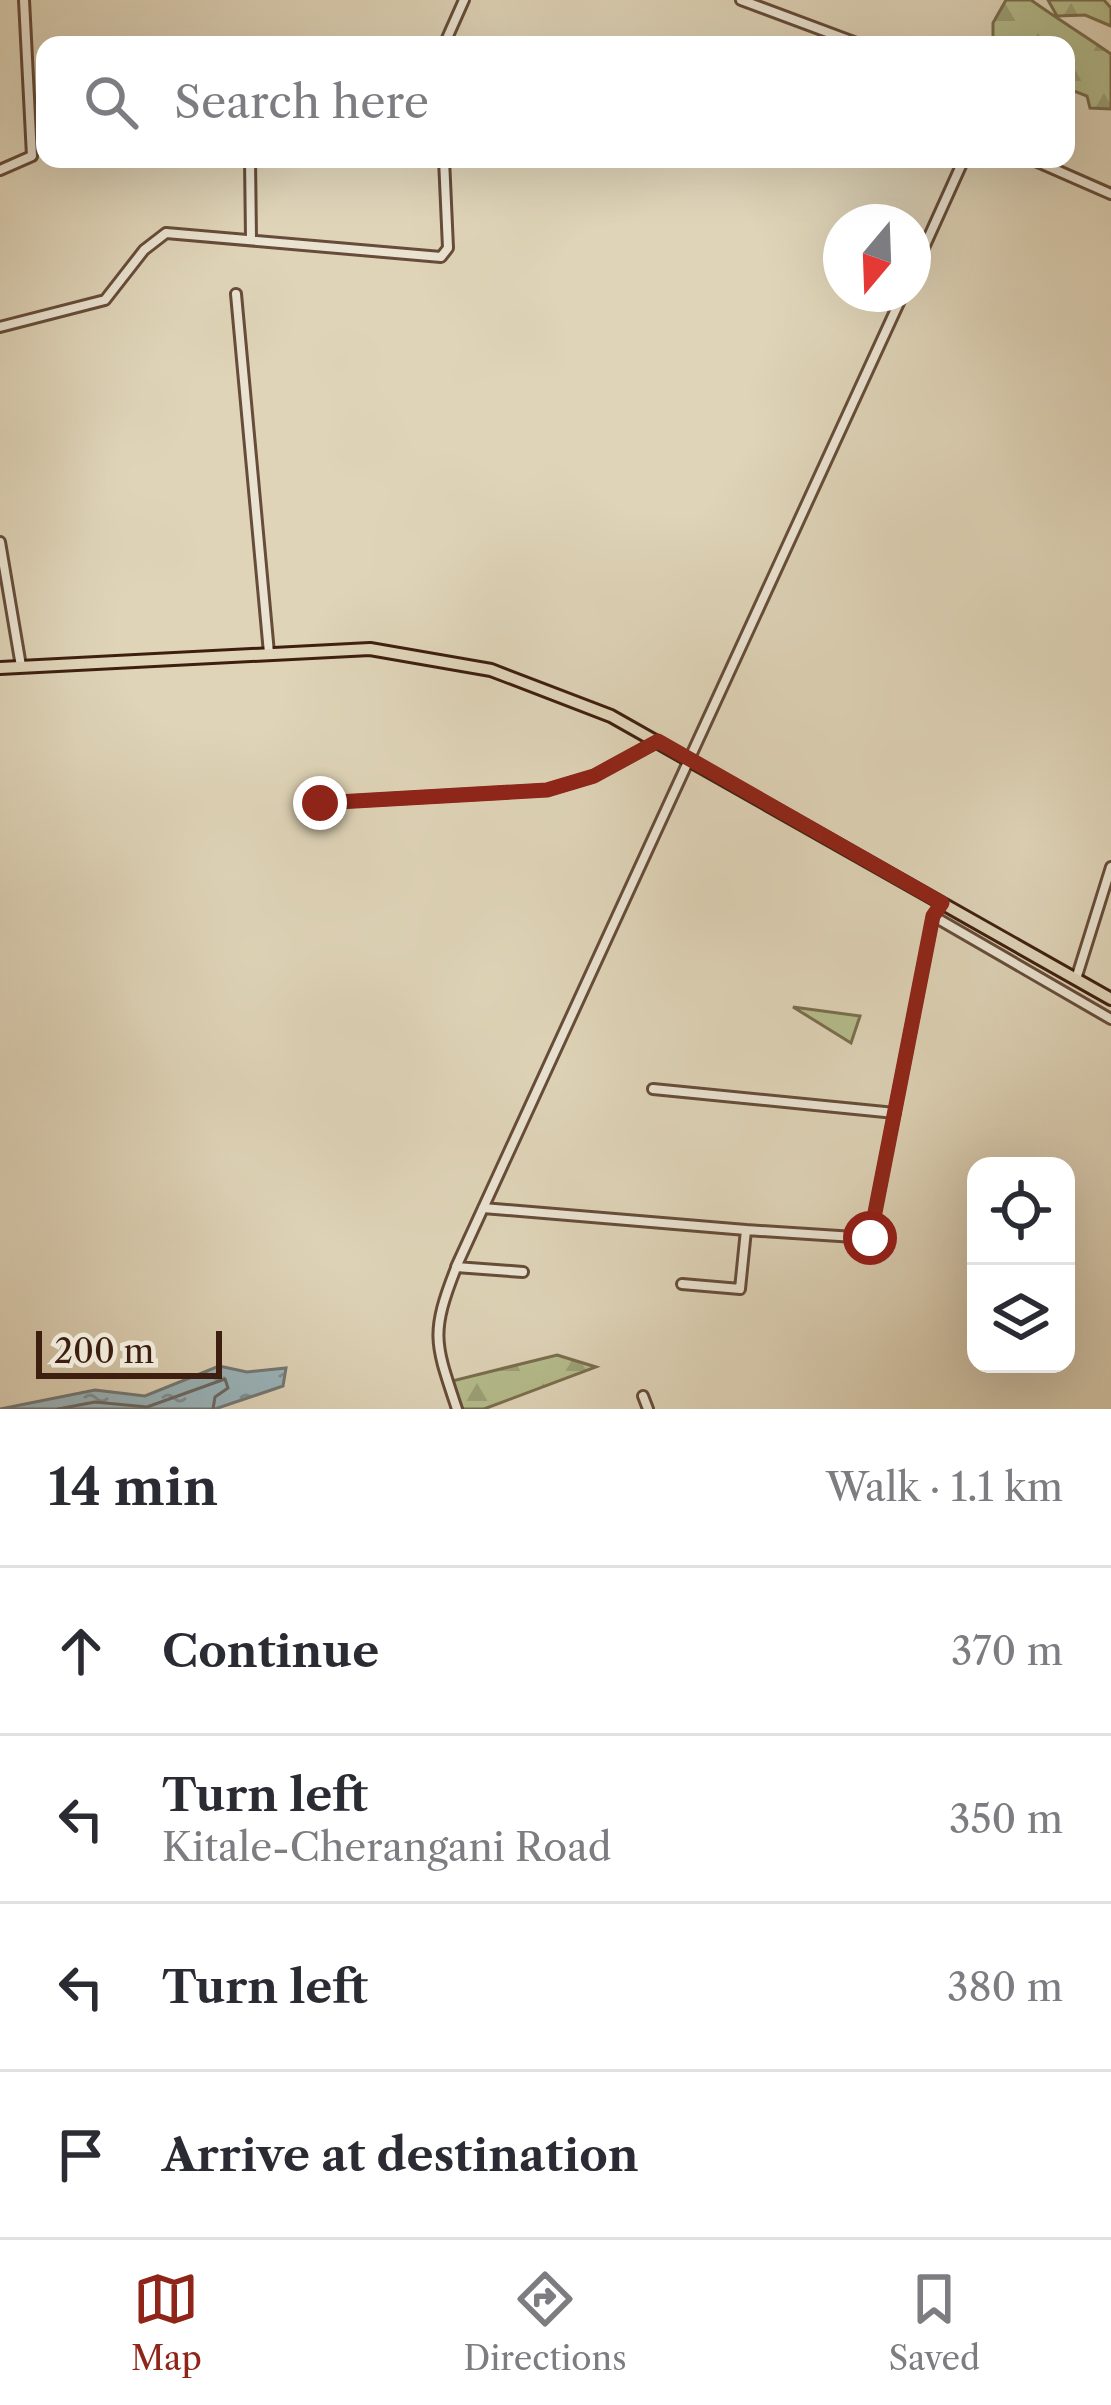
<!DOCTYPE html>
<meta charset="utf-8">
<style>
:root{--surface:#fff;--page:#f2f2f3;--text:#2b2b33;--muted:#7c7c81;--line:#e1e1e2;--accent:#8f2418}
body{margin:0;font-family:"Libre Caslon Text",serif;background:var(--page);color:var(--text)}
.controls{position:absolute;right:36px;bottom:36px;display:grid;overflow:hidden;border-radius:24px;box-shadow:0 12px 48px #0002}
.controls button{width:108px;height:108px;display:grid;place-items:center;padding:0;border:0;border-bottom:3px solid var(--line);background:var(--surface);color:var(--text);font:60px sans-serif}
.compass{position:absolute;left:823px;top:204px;width:108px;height:108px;border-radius:50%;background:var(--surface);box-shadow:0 12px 48px #0002;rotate:199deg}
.scale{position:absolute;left:36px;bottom:30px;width:186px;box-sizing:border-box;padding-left:12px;border:6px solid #3e1f0f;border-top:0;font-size:33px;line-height:42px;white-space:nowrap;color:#3e1f0f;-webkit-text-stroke:9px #eae3d1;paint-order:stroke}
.stop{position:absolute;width:36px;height:36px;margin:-27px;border:9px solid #8f2418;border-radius:50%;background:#fff}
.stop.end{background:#8f2418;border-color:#fff;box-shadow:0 3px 12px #0008}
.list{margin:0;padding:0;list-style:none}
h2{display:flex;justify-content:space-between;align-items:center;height:156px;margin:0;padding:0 48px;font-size:51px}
h2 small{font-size:39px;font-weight:400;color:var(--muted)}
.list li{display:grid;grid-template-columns:78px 1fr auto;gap:36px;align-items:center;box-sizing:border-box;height:168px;padding:0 48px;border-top:3px solid var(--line)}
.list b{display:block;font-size:45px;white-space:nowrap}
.list p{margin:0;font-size:39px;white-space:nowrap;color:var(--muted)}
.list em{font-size:39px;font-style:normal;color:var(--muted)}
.icon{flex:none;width:66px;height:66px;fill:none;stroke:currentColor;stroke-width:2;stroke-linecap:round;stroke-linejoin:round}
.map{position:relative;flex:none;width:1111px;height:1409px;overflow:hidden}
.search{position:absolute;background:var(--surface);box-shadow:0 12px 48px #0002;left:36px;right:36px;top:36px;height:132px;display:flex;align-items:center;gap:30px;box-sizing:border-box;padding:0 42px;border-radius:24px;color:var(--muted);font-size:45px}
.sheet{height:828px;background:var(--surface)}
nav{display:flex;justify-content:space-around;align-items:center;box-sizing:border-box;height:168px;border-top:3px solid var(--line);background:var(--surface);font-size:33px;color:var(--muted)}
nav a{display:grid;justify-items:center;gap:6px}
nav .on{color:var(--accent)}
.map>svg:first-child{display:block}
.forest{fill:url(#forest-firs);stroke:#7a6e4e;stroke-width:3}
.water{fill:url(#water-ripples);stroke:#757976;stroke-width:3}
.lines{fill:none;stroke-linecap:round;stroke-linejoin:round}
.shore{stroke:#6c6a65;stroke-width:3}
.minor-casing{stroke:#664c39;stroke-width:14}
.major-casing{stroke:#3e1f0f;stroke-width:16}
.minor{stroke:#eae3d1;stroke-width:8}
.major{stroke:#dfd4b8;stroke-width:10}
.route{stroke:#8f2418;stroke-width:15}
</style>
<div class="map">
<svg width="1111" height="1409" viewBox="0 0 1111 1409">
<defs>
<pattern id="forest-firs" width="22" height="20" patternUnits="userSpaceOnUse" patternTransform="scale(3)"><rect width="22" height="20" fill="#b5bc8c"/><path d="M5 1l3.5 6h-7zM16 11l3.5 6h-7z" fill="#9da178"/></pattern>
<pattern id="water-ripples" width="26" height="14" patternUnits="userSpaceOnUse" patternTransform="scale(3)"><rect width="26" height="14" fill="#9ab5bb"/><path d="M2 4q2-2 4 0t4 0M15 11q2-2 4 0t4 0" fill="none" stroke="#7f9396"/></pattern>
</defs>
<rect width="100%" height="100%" fill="#dfd4b8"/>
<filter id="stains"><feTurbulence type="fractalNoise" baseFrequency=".00167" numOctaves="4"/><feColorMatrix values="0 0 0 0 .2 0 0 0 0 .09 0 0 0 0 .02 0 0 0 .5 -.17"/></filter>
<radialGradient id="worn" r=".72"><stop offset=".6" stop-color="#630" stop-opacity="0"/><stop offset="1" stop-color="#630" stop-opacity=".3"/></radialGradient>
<path class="forest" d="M1006 0H1031C1059 20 1084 35 1111 54V109L1090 108 1087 96 1066 88V45H993V23Z
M1048 0H1104L1111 8V26L1085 15 1057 16Z
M793 1007 860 1016 851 1043Z
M557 1355 596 1367 484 1409H462L452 1381Z"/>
<path class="water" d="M219 1366 247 1372 286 1368 283 1386 215 1409H0L95 1390 145 1396Z"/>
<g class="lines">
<path class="shore" d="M58 1409 95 1402 147 1407 225 1379 228 1388 215 1397 213 1409"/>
<defs>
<path id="minor" d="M741 0 862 45
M444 45 464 0
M250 159 251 239
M1031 159 1111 194
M0 170 32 156 24 0
M913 272 964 159
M236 294 269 653
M0 327 105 300 144 250 166 233 441 257 448 248 444 159
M0 542 21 666
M320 803 547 790 594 776 657 742
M933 916 1111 1019
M1076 979 1111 867
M653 1089 895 1113
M483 1208 746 1230
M456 1268C430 1334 435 1343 457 1409
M523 1272 456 1267 903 294
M682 1284 740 1289 746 1230 870 1238 933 916 942 903
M643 1396 648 1409"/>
<path id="major" d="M0 668 370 649 491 670 611 716 1111 999"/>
</defs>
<use href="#minor" class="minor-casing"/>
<use href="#major" class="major-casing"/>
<use href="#minor" class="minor"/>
<use href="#major" class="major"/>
</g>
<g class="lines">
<path class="route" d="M320 803 547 790 594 776 658 741 942 903 933 916 870 1238"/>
</g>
<rect width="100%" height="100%" filter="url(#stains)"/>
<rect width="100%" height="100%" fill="url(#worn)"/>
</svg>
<div class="controls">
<button><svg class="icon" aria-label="locate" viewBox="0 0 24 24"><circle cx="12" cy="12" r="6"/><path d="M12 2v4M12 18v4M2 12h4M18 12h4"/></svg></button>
<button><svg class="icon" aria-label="layers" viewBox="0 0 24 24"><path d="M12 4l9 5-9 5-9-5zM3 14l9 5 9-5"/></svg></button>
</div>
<svg class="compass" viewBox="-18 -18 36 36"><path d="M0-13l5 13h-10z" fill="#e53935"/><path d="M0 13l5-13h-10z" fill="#7c7c81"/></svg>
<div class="scale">200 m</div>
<div class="stop" style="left:870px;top:1238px"></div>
<div class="stop end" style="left:320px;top:803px"></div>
<div class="search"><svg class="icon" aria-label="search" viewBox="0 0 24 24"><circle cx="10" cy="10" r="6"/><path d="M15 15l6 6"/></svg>Search here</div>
</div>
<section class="sheet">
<h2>14 min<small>Walk · 1.1 km</small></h2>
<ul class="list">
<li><svg class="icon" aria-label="ahead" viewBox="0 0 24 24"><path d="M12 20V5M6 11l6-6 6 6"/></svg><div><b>Continue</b></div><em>370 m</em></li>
<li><svg class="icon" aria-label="left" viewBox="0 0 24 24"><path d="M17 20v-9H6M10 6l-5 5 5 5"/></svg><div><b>Turn left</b><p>Kitale-Cherangani Road</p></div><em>350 m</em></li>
<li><svg class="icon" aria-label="left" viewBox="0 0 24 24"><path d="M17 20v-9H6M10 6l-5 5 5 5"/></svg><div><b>Turn left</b></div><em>380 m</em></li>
<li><svg class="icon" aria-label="arrive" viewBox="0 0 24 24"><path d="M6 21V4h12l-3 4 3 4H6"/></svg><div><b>Arrive at destination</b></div></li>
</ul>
</section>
<nav>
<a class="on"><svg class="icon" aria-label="map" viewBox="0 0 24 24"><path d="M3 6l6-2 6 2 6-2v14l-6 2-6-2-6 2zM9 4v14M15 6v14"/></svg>Map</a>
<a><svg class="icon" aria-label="directions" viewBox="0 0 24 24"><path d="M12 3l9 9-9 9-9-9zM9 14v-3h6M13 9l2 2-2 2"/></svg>Directions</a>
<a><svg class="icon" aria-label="saved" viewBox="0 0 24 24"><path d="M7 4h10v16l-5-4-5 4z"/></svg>Saved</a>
</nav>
